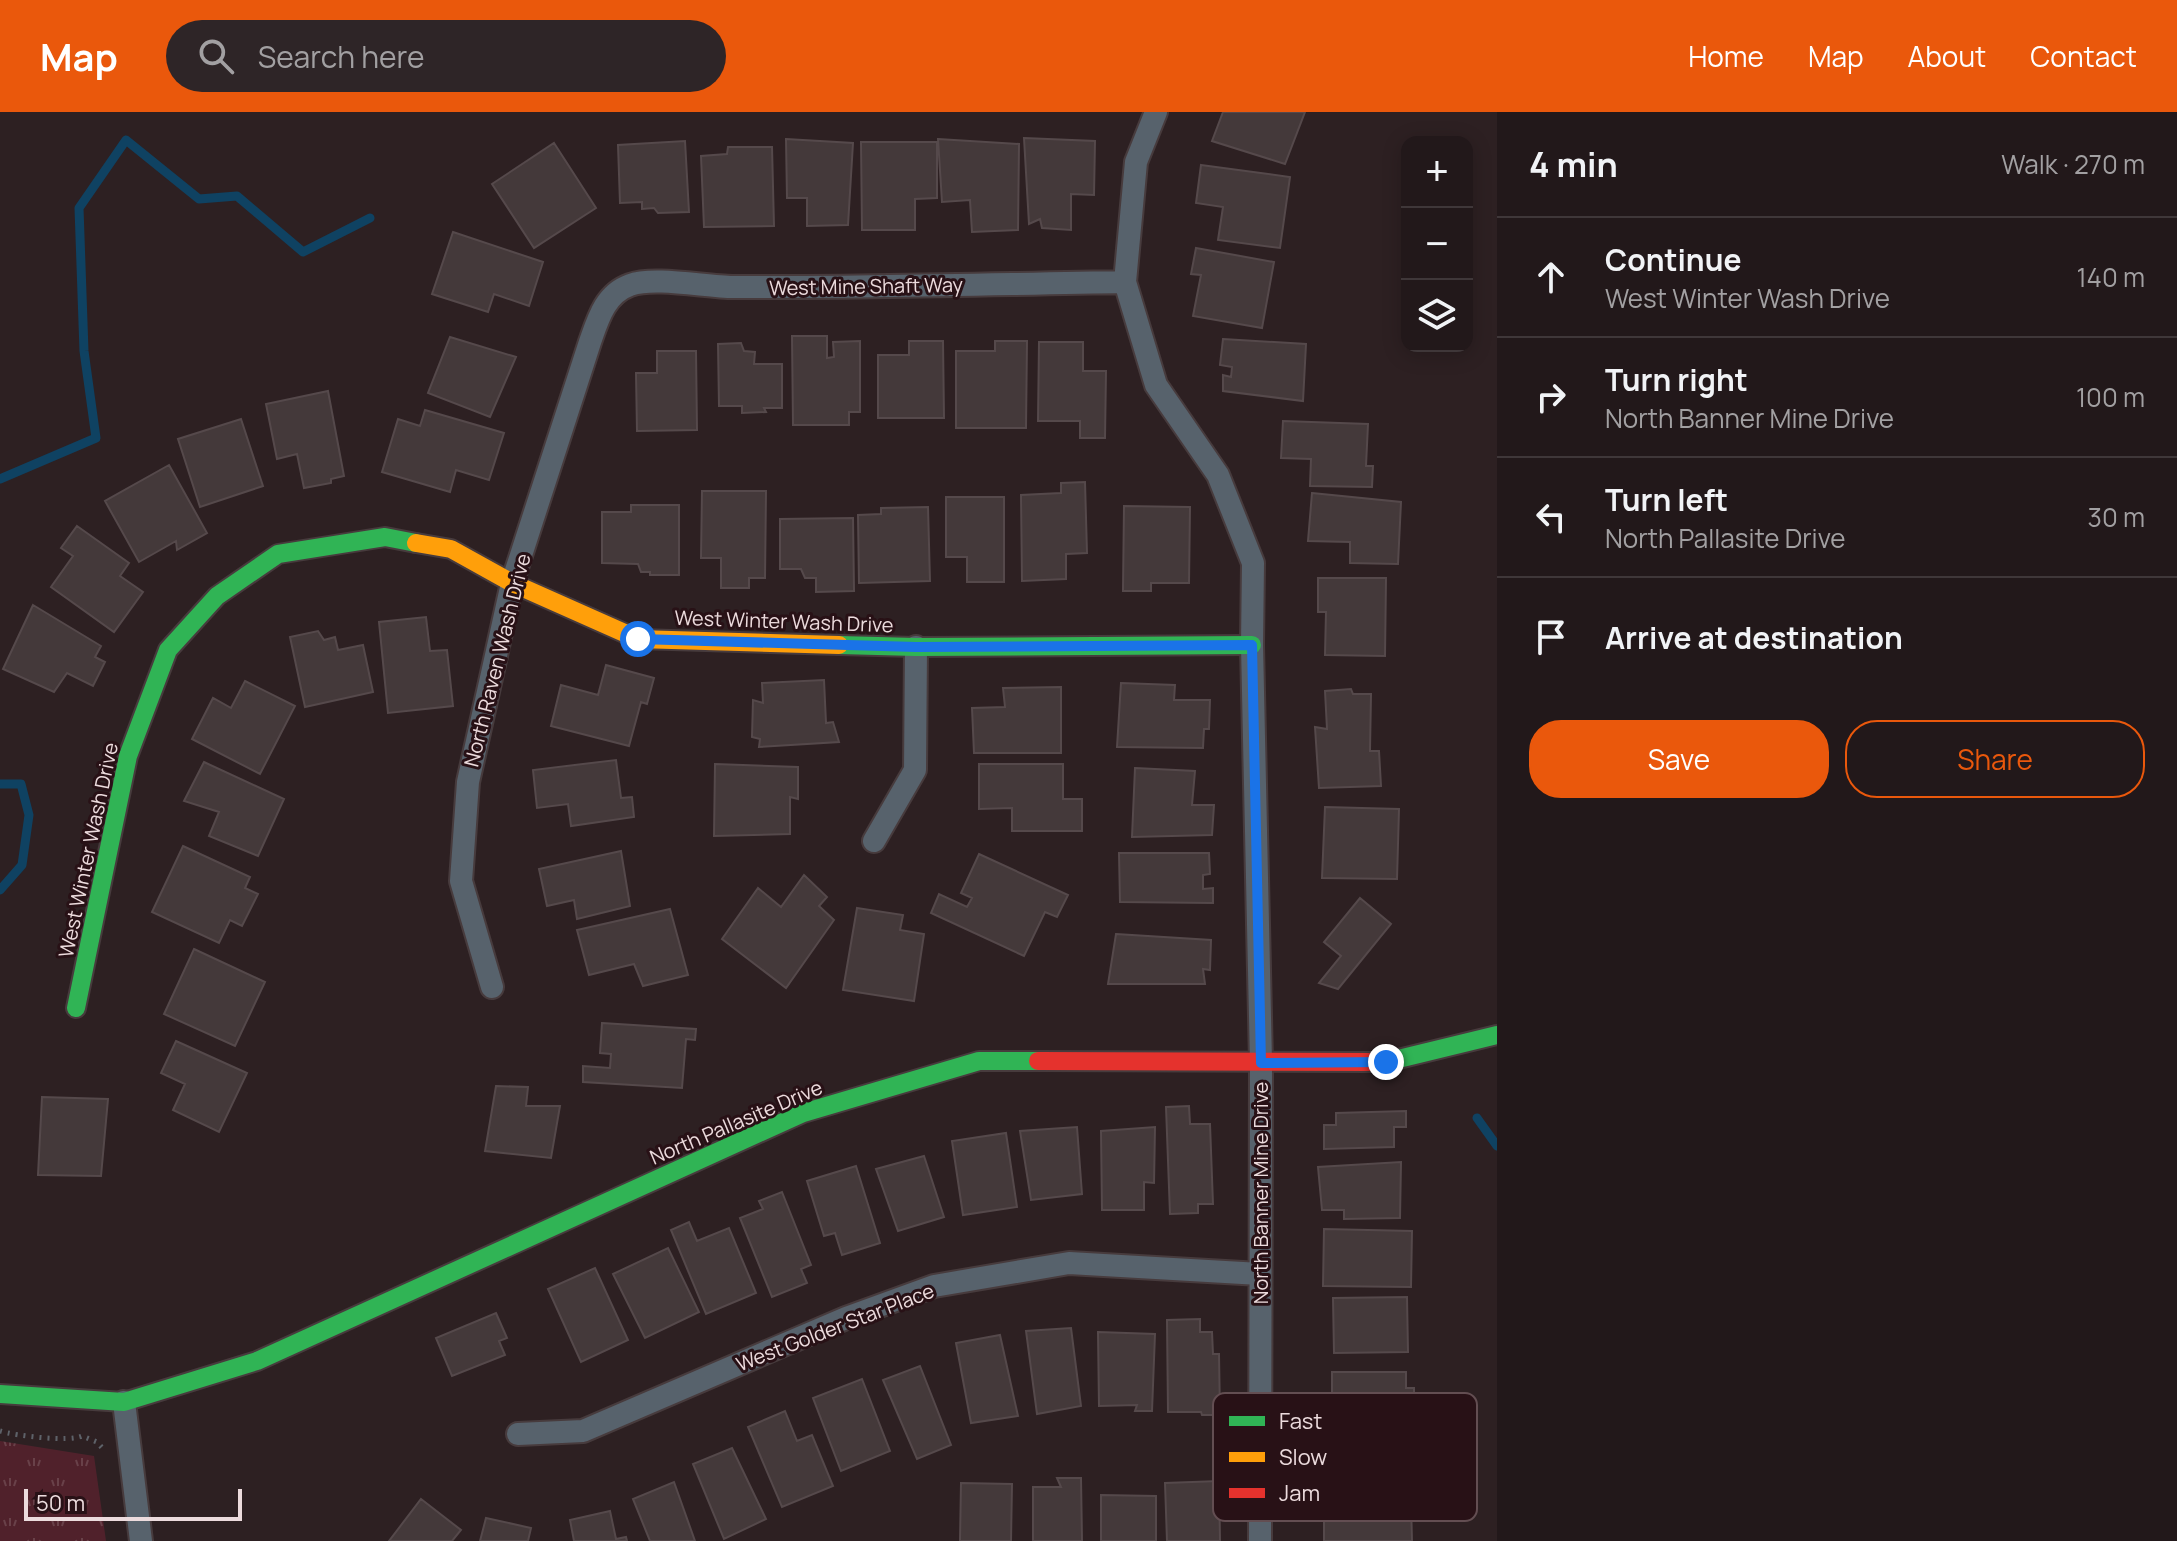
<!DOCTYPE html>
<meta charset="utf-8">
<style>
:root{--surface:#22181a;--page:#2e2527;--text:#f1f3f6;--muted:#a2a0a2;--line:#3f3739;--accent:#ea580c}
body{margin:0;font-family:Manrope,sans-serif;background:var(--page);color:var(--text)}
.controls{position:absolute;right:24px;top:24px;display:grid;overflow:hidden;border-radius:16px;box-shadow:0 4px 20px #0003}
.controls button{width:72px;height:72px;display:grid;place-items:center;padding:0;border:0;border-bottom:2px solid var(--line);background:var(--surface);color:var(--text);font:40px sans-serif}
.scale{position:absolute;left:24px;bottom:20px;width:218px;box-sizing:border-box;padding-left:8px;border:4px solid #ecdbdd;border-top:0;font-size:22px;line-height:28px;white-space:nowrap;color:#ecdbdd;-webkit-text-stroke:6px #281116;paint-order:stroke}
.stop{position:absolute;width:24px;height:24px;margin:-18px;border:6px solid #1a73e8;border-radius:50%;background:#fff}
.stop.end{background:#1a73e8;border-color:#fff;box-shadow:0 2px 8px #0008}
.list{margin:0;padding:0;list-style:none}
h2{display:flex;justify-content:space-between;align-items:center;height:104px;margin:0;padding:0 32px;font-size:34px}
h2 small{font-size:26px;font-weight:400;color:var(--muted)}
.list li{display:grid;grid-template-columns:52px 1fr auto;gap:24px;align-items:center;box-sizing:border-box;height:120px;padding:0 32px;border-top:2px solid var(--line)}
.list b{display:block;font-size:30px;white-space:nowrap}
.list p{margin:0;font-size:26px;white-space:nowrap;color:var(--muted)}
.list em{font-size:26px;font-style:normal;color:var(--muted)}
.actions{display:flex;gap:16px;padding:24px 32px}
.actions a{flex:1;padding:18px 0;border:2px solid var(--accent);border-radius:32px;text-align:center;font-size:28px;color:var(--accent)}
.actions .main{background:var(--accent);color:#fff}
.icon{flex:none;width:44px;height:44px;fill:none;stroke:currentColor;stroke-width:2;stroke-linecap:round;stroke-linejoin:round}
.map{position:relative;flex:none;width:1497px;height:1429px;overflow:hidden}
header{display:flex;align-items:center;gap:48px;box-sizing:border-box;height:112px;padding:0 40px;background:var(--accent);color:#fff}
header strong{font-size:38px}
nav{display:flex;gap:44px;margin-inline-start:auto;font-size:28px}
.search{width:560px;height:72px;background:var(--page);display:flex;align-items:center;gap:20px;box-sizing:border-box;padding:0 28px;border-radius:44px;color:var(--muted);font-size:30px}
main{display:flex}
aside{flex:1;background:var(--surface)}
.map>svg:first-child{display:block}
.park{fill:url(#park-tufts)}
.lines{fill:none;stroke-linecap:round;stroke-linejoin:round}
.stream{stroke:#0f4262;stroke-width:9}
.building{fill:#44393a;stroke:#55494b;stroke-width:2}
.street-casing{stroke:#473b3d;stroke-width:26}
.fast-casing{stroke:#473b3d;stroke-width:22}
.slow-casing{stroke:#473b3d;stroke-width:22}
.jam-casing{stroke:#473b3d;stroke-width:22}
.path{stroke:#5e6269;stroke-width:5;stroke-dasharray:2 6;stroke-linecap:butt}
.street{stroke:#57626c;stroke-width:22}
.fast{stroke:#30b455;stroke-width:18}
.slow{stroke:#ff9f0a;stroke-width:18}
.jam{stroke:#e5322d;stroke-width:18}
.route{stroke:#1a73e8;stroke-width:10}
.labels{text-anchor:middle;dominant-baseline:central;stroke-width:6;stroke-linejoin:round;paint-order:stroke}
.street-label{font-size:20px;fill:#ecdbdd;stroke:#281116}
.key{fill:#281116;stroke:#634e52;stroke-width:2}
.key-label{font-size:22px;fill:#ecdbdd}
</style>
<header>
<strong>Map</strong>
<div class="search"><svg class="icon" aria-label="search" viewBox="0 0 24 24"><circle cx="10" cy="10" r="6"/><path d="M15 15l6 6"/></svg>Search here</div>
<nav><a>Home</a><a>Map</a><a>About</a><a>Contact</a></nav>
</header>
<main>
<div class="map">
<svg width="1497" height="1429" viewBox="0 0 1497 1429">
<defs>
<pattern id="park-tufts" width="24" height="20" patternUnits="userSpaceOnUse" patternTransform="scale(2)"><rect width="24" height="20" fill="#50212b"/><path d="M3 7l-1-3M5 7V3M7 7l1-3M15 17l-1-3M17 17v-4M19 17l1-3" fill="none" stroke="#694149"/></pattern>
</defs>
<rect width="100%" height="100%" fill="#2d2022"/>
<path class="park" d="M0 1329 94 1344 106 1429H0Z"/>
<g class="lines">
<path class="stream" d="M0 367 96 326 84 239 79 96 126 28 199 87 237 84 303 140 370 106
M0 672H21L29 703 22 753 0 778
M1477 1006 1497 1034"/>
</g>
<path class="building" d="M1223 0H1305L1285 52 1212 29Z
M1024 26 1095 29 1094 83 1071 82V118L1042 116 1040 107 1029 112Z
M786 27 853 31 848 113 807 114V86H787Z
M938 27 1019 32 1018 118 972 120 970 88 942 90Z
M685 29 689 100 658 101 654 96 642 97V90L620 91 618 33Z
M861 30H937V86L915 87V118H862Z
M554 31 596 96 534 136 492 72Z
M728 35H772L774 114 704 115 701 44 727 42Z
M1201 53 1290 65 1280 136 1218 128 1223 95 1196 91Z
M453 120 543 150 529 194 494 182 488 200 432 182Z
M1196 136 1274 150 1262 216 1193 204 1201 163 1191 162Z
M792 224H827V246L834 245 833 230 860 229V300H849V313H793Z
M450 225 516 245 490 305 428 281Z
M1223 227 1306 232 1303 289 1223 279V263L1231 265 1232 255 1220 253Z
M909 229H943L944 306H878V243H909Z
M995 229H1027L1026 316H956V239H995Z
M1039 230H1083V259H1106L1105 326H1080V309H1038Z
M741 231 744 239 755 240 754 252H782V296H764L766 300 742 301V294H719L718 232Z
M657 239H696L697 318 637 319 636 261H657Z
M328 279 344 364 331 367V371L304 376 297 342 277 347 266 292Z
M425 298 504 321 489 368 456 358 450 380 382 360 398 307 420 314Z
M241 307 263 374 200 395 178 327Z
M1283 309 1368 312 1366 354H1373L1372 375 1310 374 1311 347 1281 346Z
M169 353 207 421 177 438 176 429 139 450 105 389Z
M1085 370 1087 441 1066 442V467L1022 469 1021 383 1061 381V371Z
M702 379H766L765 466H749V476H721V446H701Z
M1312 381 1401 390 1398 452 1350 451V430L1308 429Z
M946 385H1004V470H967V445H946Z
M631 393H679V463H650V460H641L638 452 602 451V400H631Z
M1124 394 1190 395 1189 471H1151V479H1123Z
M928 395 930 469 859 471 858 403 881 402V396Z
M853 406 854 479 816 480V466H805L801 457H780V407Z
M77 414 129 451 120 464 143 480 114 520 51 475 73 444 61 436Z
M1318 466H1386L1385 544 1325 543 1326 500H1318Z
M33 493 101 534 95 545 105 550 93 574 67 561 54 580 3 557Z
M426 505 430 539 447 538 453 594 388 601 379 510Z
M318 519 324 528 335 525 338 538 363 533 373 580 305 595 290 525Z
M606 553 654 566 647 592 641 590 629 634 551 614 561 573 598 583Z
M824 568 826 611 833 610 839 630 759 635 760 627 752 625 753 588 763 591 762 571Z
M245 569 295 594 260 662 192 627 213 586 231 596Z
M1121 571 1175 573 1174 588H1210L1209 617H1204L1203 636 1117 635Z
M1061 575V641H974L972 596 1005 595 1003 576Z
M1351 577 1353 582H1371L1370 639H1379L1381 674 1319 676 1315 615 1327 617 1325 579Z
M616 648 621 686 632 685 634 705 571 714 568 692 537 696 533 658Z
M204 650 284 687 258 744 209 724 219 700 184 689Z
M715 652 798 655V687L790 685V722L714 724Z
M979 652H1063V687H1082V719H1012V696L979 697Z
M1135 656 1195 659 1192 693H1214L1212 723 1132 725Z
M1325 695 1399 697 1397 767 1322 766Z
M183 734 250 765 245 776 258 782 242 814 230 808 219 831 152 800Z
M621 739 630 794 577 807 574 788 547 794 539 757Z
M1119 741H1209L1210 762 1203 763V777L1213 776V791L1120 790Z
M979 742 1068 783 1057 805 1045 800 1024 844 931 801 939 782 967 795 972 786 961 781Z
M804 763 827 785 819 794 834 808 786 876 722 827 758 776 781 795Z
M1360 786 1391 812 1338 877 1319 871 1341 844 1324 830Z
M857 796 903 803 900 818 924 822 914 889 843 878Z
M670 797 688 863 643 874 634 852 589 863 577 818Z
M1116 822 1211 828 1210 858 1203 857 1205 872H1108Z
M194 837 265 870 235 934 164 902Z
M602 911 696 917 695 928 686 927 682 976 583 970V954L610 956 611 942 600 941Z
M176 929 247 961 219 1020 173 998 185 972 161 961Z
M496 974 528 975 526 994H560L551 1046 485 1039Z
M42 985 108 987 101 1064 38 1063Z
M1189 994 1190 1012H1210L1213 1092H1198V1101L1170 1102 1166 995Z
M1406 999V1015H1394V1035L1324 1037V1013H1336V1001Z
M1077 1015 1082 1082 1031 1088 1020 1019Z
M1155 1015 1154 1071 1144 1070V1098H1102L1101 1019Z
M1006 1021 1017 1095 963 1103 952 1029Z
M924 1044 944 1105 898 1119 876 1057Z
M1401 1050 1400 1106 1344 1107V1098H1322L1318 1055Z
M856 1054 880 1131 842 1143 835 1121 824 1124 807 1069Z
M782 1080 811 1153 801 1157 807 1171 772 1185 740 1106 763 1097 759 1089Z
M689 1110 697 1129 729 1116 756 1181 706 1202 671 1118Z
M1324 1117 1412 1119 1411 1175 1323 1174Z
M668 1136 699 1200 645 1226 613 1162Z
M595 1156 628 1228 581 1250 548 1177Z
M1407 1185 1408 1240 1334 1241 1333 1186Z
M496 1201 507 1226 499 1229 505 1243 452 1264 436 1226Z
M1200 1207V1220H1212L1213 1242H1219L1220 1303H1202L1201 1300H1168L1167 1208Z
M1071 1216 1081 1294 1037 1302 1026 1219Z
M1098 1220 1155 1222 1152 1299H1135L1137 1293 1099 1294Z
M1000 1223 1018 1304 971 1311 956 1231Z
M920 1254 951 1333 917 1347 883 1268Z
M1332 1260H1406V1276H1414V1295L1332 1294Z
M862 1267 890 1339 841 1359 813 1286Z
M785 1299 797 1329 812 1323 833 1374 782 1395 748 1315Z
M732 1336 766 1407 724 1427 693 1352Z
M1057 1366H1081L1082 1429H1033V1375H1061Z
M1219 1369 1220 1429H1167L1165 1371Z
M674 1370 695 1429H650L633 1387Z
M961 1371 1012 1372 1011 1429H960Z
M1101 1383 1156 1384V1429H1101Z
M421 1387 461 1418 452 1429H389Z
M1411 1391 1412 1429H1324V1392Z
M610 1399 616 1427 626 1425 627 1429H574L570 1408Z
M486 1406 531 1416 528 1429H480Z"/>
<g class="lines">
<defs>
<path id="street" d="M1156 0 1136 50 1125 170 1156 273 1218 363 1253 451 1252 533 1261 951 1260 1429
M874 729 915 658 916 535
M492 875 461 769 468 670 512 471 590 230C598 207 605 182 630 173 654 164 706 175 733 175 864 176 994 172 1125 170
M124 1290 141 1429
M518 1322 583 1319 846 1206 934 1174 1069 1151 1260 1162"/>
<path id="fast" d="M839 533 916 535 1252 533
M76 896 128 644 168 538 217 484 278 442 385 425 416 431
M1374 950H1386L1497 923
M0 1282 124 1290 257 1249 803 1001 979 949H1038"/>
<path id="slow" d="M416 431 451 437 512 471 638 527 839 533"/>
<path id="jam" d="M1038 949 1374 950"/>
</defs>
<use href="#street" class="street-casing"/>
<use href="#fast" class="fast-casing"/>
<use href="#slow" class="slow-casing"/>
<use href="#jam" class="jam-casing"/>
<path class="path" d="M0 1319C16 1324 69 1330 82 1324L97 1330 104 1338"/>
<use href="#street" class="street"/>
<use href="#fast" class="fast"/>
<use href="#slow" class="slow"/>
<use href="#jam" class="jam"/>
</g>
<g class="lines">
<path class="route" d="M638 527 916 535 1252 533 1261 951 1386 950"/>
</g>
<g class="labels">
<g class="street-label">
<text transform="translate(866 174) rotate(-1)">West Mine Shaft Way</text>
<text transform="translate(784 509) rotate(2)">West Winter Wash Drive</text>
<text transform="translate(497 548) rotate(-76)">North Raven Wash Drive</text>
<text transform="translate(88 738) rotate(-78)">West Winter Wash Drive</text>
<text transform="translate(736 1010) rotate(-23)">North Pallasite Drive</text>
<text transform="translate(1260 1081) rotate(-90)">North Banner Mine Drive</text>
<text transform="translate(835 1215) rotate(-21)">West Golder Star Place</text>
</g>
</g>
<rect x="1213" y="1281" width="264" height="128" rx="12" class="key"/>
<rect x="1229" y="1304" width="36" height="10" fill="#30b455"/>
<rect x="1229" y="1340" width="36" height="10" fill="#ff9f0a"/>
<rect x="1229" y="1376" width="36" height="10" fill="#e5322d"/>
<g class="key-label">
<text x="1279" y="1317">Fast</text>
<text x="1279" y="1353">Slow</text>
<text x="1279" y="1389">Jam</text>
</g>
</svg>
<div class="controls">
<button>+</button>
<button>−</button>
<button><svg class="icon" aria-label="layers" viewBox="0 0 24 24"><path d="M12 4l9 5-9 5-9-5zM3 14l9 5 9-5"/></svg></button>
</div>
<div class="scale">50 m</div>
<div class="stop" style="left:638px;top:527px"></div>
<div class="stop end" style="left:1386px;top:950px"></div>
</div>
<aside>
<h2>4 min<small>Walk · 270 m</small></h2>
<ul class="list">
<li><svg class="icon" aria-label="ahead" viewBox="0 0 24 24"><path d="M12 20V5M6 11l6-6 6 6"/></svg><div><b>Continue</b><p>West Winter Wash Drive</p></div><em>140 m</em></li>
<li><svg class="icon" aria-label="right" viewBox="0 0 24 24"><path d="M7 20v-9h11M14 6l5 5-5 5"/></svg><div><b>Turn right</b><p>North Banner Mine Drive</p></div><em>100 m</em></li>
<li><svg class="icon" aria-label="left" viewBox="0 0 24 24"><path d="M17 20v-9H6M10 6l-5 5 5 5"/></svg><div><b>Turn left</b><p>North Pallasite Drive</p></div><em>30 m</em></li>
<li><svg class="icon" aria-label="arrive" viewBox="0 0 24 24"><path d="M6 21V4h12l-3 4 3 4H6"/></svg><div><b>Arrive at destination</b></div></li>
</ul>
<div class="actions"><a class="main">Save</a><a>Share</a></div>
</aside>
</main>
